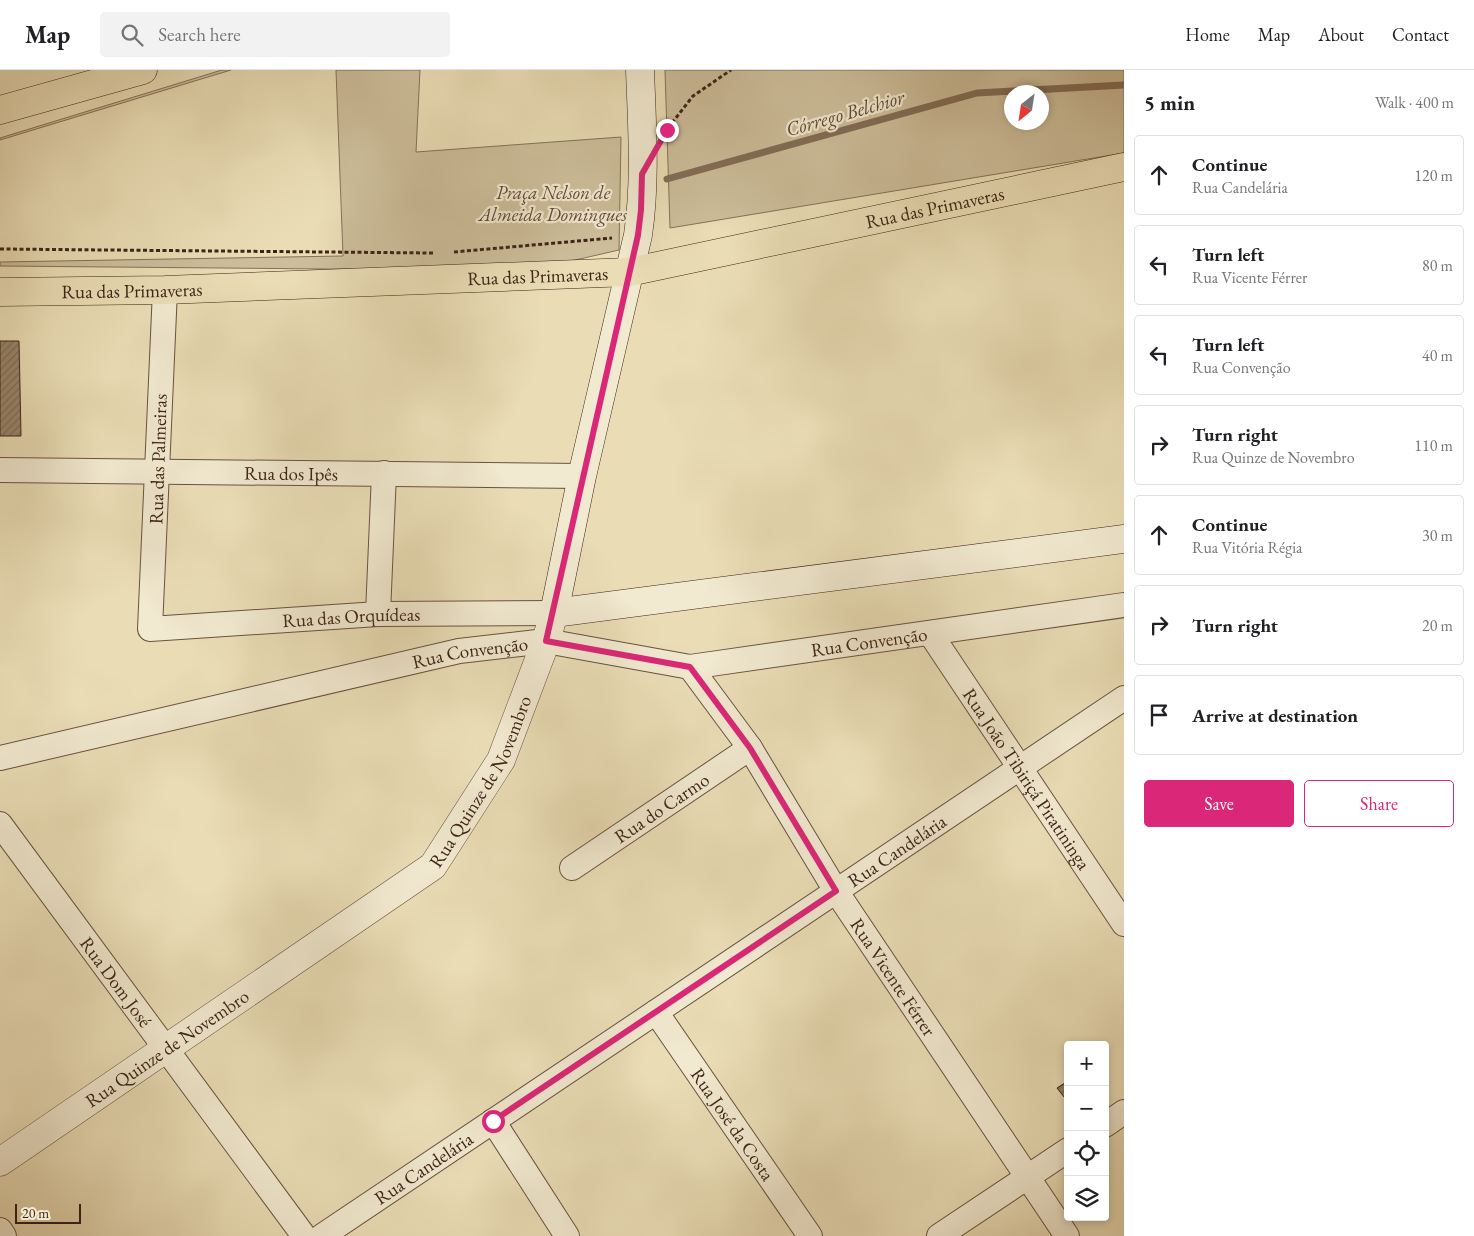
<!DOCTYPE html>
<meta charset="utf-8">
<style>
:root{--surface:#fff;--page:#f2f2f2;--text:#202124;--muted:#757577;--line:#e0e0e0;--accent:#db2777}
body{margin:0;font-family:"EB Garamond",serif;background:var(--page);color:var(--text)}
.controls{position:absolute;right:15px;bottom:15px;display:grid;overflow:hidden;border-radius:5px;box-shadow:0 2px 8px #0003}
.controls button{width:45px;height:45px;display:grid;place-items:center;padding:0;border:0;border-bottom:1px solid var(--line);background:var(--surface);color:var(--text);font:25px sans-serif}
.compass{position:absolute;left:1004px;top:15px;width:45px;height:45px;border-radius:50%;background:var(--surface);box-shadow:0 2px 8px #0003;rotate:210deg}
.scale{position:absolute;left:15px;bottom:12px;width:66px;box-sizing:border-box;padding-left:5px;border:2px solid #3e2417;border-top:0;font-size:14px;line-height:18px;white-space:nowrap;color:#3e2417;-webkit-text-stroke:4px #f1e9d0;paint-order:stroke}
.stop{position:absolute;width:15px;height:15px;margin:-11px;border:4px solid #db2777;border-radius:50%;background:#fff}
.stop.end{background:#db2777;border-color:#fff;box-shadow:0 1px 5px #0008}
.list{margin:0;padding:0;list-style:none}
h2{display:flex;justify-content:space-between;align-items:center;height:65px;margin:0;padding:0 20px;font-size:21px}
h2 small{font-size:16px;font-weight:400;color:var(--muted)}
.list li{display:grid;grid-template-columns:32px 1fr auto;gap:15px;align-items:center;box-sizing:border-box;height:80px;margin:0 10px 10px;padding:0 10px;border:1px solid var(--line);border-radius:5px}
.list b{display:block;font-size:19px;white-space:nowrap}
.list p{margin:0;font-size:16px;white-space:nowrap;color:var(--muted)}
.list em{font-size:16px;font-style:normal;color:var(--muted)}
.actions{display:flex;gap:10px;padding:15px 20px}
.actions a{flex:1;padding:11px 0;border:1px solid var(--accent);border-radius:5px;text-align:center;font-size:18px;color:var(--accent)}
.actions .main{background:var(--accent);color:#fff}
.icon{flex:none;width:28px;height:28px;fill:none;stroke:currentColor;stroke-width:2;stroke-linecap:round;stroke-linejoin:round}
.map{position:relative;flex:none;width:1124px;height:1166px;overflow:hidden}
header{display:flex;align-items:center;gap:30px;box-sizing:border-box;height:70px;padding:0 25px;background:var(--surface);border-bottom:1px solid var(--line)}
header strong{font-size:24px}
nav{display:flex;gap:28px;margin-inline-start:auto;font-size:18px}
.search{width:350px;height:45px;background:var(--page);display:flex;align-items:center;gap:12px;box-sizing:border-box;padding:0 18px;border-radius:5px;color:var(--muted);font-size:19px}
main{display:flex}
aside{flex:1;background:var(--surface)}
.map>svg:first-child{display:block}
.park{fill:#cdbe9b;stroke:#867159;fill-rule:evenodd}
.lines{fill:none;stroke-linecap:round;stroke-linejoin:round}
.stream{stroke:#826d56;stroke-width:7}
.building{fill:url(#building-hatch);stroke:#3e2417}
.minor-casing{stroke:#69523f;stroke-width:26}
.tertiary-casing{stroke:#69523f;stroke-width:29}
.secondary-casing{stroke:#3e2417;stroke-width:29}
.primary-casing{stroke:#3e2417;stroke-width:29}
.path{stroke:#3e2417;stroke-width:3;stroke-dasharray:4 2.5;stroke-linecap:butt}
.minor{stroke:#f1e9d0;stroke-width:24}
.tertiary{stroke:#f1e9d0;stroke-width:28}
.secondary{stroke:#f1e9d0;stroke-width:28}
.primary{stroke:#eaddb6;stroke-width:28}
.route{stroke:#db2777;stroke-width:6}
.labels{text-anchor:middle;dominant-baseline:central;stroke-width:4.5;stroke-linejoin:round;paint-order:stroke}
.park-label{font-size:19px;font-style:italic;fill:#624a38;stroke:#f1e9d0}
.street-label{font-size:19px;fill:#3e2417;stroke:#f1e9d0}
.water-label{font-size:20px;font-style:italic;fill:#604936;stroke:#f1e9d0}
</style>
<header>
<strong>Map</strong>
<div class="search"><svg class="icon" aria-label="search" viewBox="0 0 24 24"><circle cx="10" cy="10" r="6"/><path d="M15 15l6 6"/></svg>Search here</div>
<nav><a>Home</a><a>Map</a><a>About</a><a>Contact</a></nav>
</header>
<main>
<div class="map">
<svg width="1124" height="1166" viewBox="0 0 1124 1166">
<defs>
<pattern id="building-hatch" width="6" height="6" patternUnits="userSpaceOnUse" patternTransform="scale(1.25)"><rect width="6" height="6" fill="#97846a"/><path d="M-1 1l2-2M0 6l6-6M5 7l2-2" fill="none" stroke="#7d6c56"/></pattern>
</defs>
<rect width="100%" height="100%" fill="#eaddb6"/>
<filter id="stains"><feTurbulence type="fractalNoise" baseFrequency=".004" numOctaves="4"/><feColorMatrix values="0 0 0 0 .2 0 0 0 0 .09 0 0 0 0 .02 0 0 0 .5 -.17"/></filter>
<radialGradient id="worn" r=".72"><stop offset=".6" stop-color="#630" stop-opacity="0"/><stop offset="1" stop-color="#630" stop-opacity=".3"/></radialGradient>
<path class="park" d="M222 0H231L0 70V68Z
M336 0H420L416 82 621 67 619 180 562 193 439 200 0 196V192L343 186Z
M665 0H1124V83L670 158ZM1012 22H1042V52H1012Z"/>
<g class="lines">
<path class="stream" d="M667 109 977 23 1124 15"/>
</g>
<path class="building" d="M0 271H19L21 366H0Z
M1068 1011V1032L1057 1018Z"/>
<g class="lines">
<defs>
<g id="minor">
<path id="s1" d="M165 220 150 559 378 544 554 543"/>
<path id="s2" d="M0 400 582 406"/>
<path d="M378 544 384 403"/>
<path id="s3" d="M930 563 1124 854"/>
<path id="s4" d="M690 597 750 678 836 821 1067 1166"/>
<path id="s5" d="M0 688 459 581 546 571 690 597 1124 535"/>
<path id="s6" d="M0 754 304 1166"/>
<path id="s7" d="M572 798 750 678"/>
<path id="s8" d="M656 942 810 1166"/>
<path d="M493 1051 567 1166"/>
<path d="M1105 1055 1124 1042"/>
<path d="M0 1160 4 1166"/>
<path id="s9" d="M322 1166 1124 628"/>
<path d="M939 1166 1068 1080"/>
</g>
<g id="tertiary">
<path id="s10" d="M0 1092 433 796 501 690 546 571 554 543"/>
</g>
<path id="secondary" d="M640 0C642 55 646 111 638 165L582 406 554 543 1124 469"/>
<g id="primary">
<path d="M0 40 143 0"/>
<path id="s11" d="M0 222 165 220 629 202 1124 97"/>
</g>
</defs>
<use href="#minor" class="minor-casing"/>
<use href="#tertiary" class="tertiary-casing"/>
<use href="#secondary" class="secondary-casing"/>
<use href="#primary" class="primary-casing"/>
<path class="path" d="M668 58 693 26 731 0
M0 179 433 183
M454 182 612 168"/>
<use href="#minor" class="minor"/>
<use href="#tertiary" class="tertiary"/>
<use href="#secondary" class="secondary"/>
<use href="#primary" class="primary"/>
</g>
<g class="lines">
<path class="route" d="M493 1051 836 821 750 678 690 597 546 571 638 165 641 140 642 104 667 60"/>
</g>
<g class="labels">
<g class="park-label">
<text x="553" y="122">Praça Nelson de<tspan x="553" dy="22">Almeida Domingues</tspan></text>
</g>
<g class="street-label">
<text stroke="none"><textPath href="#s11" startOffset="942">Rua das Primaveras</textPath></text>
<text stroke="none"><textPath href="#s11" startOffset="538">Rua das Primaveras</textPath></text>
<text stroke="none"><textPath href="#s11" startOffset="132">Rua das Primaveras</textPath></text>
<text transform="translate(158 389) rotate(-88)">Rua das Palmeiras</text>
<text stroke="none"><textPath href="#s2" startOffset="291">Rua dos Ipês</textPath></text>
<text stroke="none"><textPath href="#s1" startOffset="541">Rua das Orquídeas</textPath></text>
<text stroke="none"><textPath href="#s5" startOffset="886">Rua Convenção</textPath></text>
<text stroke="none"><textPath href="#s5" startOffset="482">Rua Convenção</textPath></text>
<text stroke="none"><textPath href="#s3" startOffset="175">Rua João Tibiriçá Piratininga</textPath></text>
<text stroke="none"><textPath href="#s10" startOffset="622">Rua Quinze de Novembro</textPath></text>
<text stroke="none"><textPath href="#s7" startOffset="108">Rua do Carmo</textPath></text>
<text stroke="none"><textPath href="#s9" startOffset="692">Rua Candelária</textPath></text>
<text stroke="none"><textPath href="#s4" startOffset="371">Rua Vicente Férrer</textPath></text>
<text stroke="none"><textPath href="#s6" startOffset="196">Rua Dom José</textPath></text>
<text stroke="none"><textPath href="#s10" startOffset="202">Rua Quinze de Novembro</textPath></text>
<text stroke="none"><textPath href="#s8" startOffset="136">Rua José da Costa</textPath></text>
<text stroke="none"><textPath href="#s9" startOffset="122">Rua Candelária</textPath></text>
</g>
<g class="water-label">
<text transform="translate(845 43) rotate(-16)">Córrego Belchior</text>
</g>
</g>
<rect width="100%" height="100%" filter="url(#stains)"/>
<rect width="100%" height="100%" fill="url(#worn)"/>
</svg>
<div class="controls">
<button>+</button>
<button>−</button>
<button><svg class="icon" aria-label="locate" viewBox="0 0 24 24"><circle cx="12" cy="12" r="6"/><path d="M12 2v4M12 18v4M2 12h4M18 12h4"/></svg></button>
<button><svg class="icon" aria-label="layers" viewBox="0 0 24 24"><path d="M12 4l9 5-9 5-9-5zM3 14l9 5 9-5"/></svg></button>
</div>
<svg class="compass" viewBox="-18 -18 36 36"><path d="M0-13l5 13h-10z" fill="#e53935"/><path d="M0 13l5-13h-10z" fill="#757577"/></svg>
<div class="scale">20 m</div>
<div class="stop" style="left:493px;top:1051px"></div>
<div class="stop end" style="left:667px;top:60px"></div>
</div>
<aside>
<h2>5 min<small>Walk · 400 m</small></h2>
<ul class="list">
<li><svg class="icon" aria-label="ahead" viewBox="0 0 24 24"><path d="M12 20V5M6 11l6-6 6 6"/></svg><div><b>Continue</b><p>Rua Candelária</p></div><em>120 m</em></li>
<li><svg class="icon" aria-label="left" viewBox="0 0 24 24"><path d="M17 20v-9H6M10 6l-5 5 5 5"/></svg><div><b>Turn left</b><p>Rua Vicente Férrer</p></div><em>80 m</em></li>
<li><svg class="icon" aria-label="left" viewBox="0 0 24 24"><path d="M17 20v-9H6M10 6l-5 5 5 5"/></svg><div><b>Turn left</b><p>Rua Convenção</p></div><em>40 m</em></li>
<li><svg class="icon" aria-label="right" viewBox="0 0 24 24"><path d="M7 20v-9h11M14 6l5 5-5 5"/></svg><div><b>Turn right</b><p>Rua Quinze de Novembro</p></div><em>110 m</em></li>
<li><svg class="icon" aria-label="ahead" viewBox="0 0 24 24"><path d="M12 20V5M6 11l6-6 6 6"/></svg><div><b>Continue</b><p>Rua Vitória Régia</p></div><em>30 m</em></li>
<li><svg class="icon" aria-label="right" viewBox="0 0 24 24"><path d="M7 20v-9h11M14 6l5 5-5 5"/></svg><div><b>Turn right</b></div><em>20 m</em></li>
<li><svg class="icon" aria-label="arrive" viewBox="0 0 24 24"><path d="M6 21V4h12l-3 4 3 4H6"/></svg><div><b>Arrive at destination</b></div></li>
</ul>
<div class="actions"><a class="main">Save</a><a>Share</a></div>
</aside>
</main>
